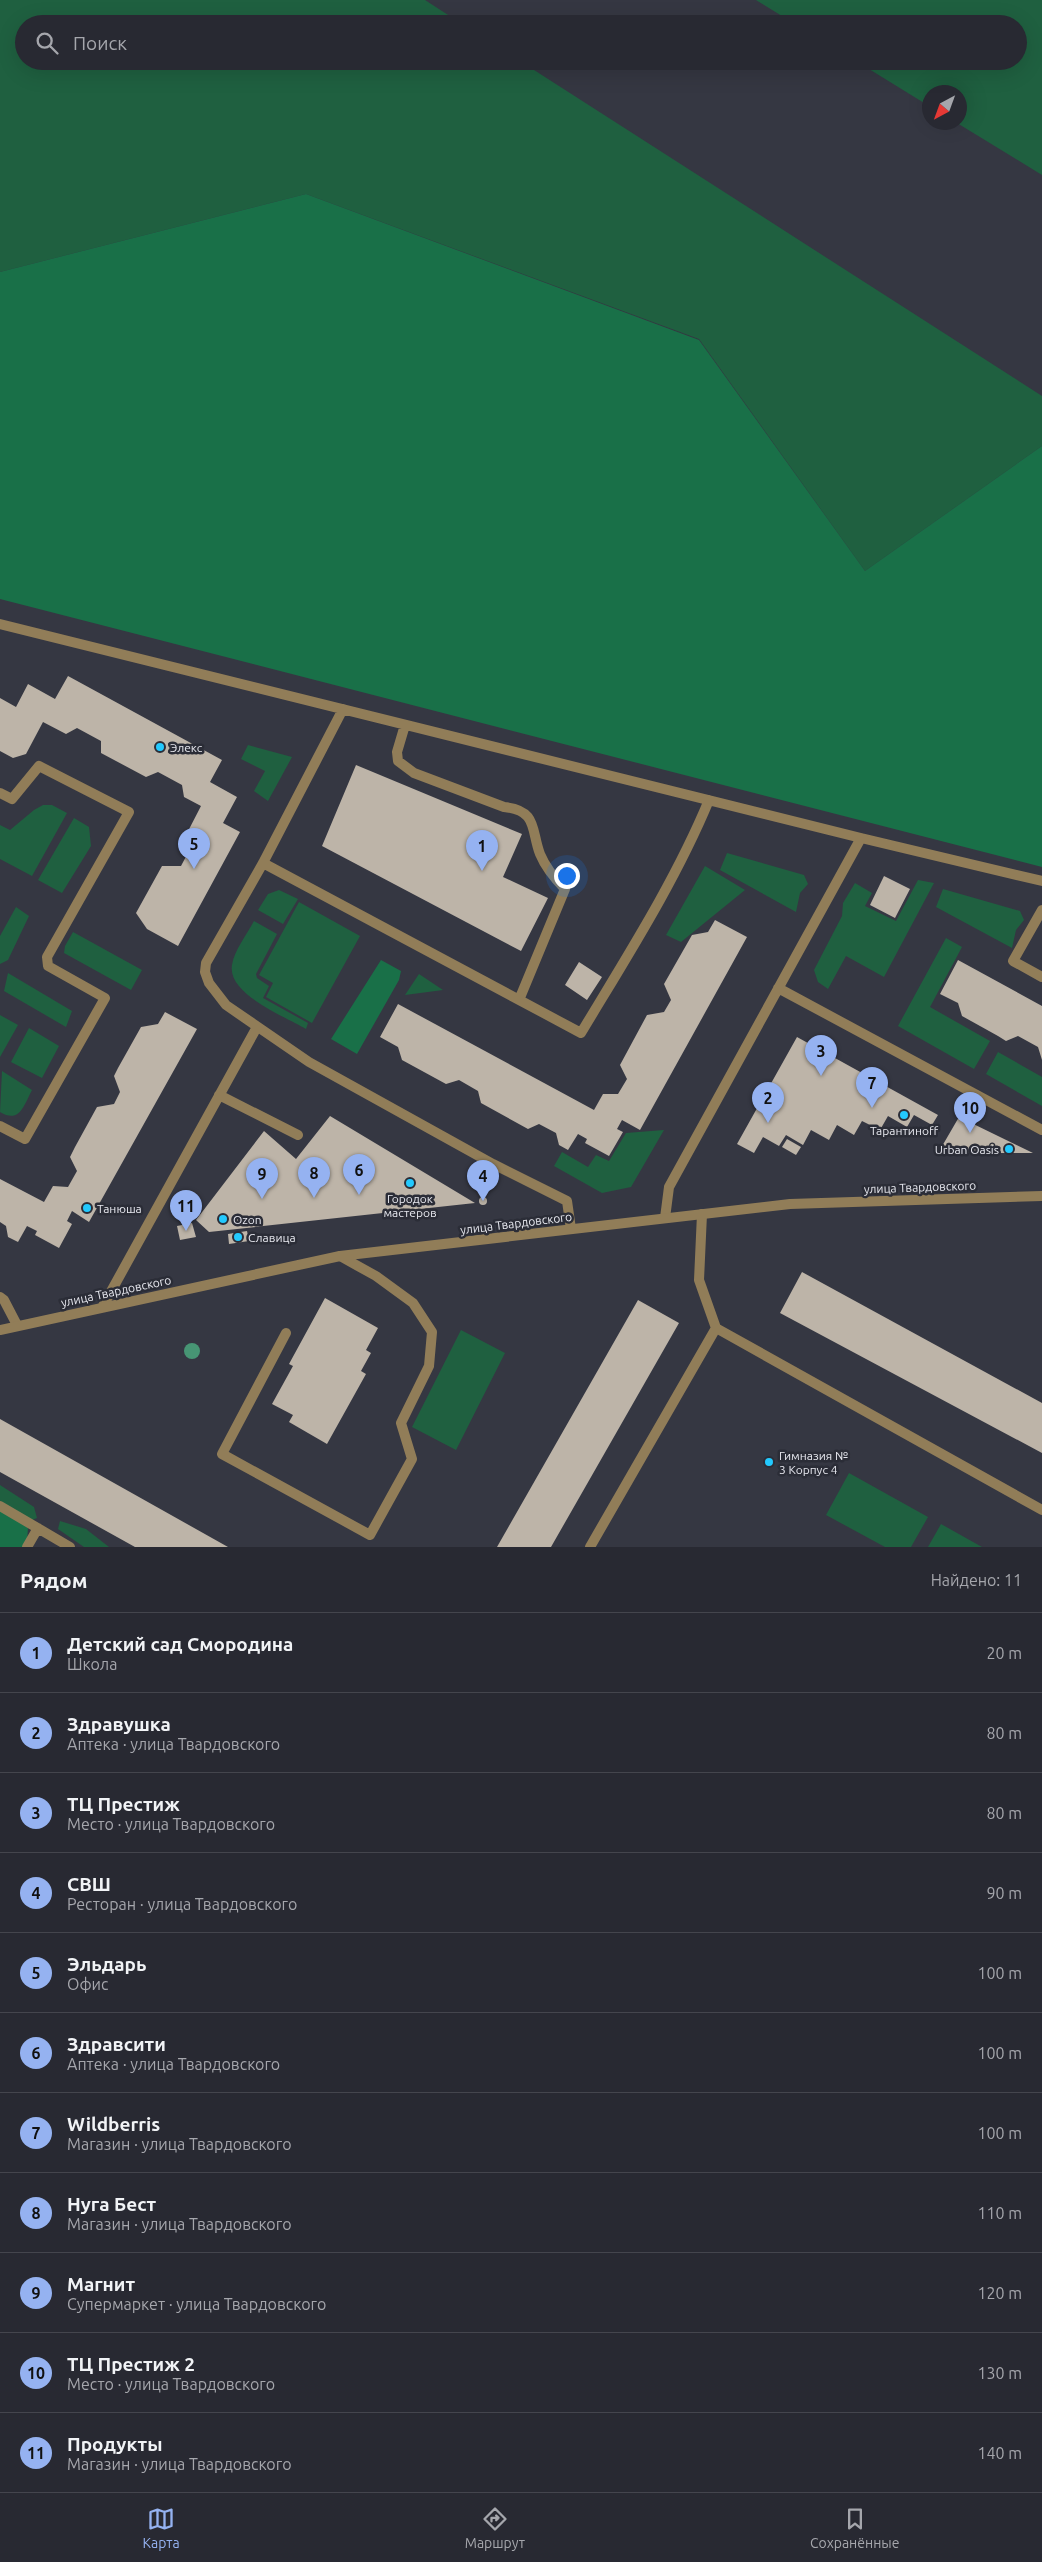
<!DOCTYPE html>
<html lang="ru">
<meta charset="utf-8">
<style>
:root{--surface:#282932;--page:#30313a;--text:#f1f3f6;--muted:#a5a6ac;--line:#44454d;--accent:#95b2f1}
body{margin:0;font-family:Ubuntu,sans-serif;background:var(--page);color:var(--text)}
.compass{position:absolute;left:922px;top:85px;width:45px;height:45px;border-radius:50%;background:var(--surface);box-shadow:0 5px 20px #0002;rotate:221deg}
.you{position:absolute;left:566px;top:875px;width:18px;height:18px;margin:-12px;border:4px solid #fff;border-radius:50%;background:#1a73e8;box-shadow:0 0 0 8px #1a73e833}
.badge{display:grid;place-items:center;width:32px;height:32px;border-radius:50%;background:var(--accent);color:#111;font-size:16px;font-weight:700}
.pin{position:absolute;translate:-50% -41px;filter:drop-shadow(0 1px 2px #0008)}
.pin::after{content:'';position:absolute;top:26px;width:18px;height:15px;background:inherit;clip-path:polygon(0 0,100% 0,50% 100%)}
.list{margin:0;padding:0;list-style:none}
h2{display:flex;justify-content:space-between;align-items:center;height:65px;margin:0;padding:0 20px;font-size:21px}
h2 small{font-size:16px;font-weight:400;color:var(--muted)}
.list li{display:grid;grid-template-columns:32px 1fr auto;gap:15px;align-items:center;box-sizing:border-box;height:80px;padding:0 20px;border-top:1px solid var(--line)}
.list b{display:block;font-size:19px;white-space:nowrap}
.list p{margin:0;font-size:16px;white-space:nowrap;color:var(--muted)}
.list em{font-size:16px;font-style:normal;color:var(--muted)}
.icon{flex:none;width:28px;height:28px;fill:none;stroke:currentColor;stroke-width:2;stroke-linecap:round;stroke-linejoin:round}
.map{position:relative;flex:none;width:1042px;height:1547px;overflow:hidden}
.search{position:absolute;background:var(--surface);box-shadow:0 5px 20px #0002;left:15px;right:15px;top:15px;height:55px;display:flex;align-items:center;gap:12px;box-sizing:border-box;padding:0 18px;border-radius:28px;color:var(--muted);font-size:19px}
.sheet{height:945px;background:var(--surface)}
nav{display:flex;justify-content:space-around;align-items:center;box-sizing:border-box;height:70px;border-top:1px solid var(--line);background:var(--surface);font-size:14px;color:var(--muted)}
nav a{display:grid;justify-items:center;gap:2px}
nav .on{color:var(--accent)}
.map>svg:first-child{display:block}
.green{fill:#1f6040}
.forest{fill:#197048}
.building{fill:#bdb4a8}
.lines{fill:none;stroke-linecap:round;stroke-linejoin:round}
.service{stroke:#917d58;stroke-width:10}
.tertiary{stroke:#917d58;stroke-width:10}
.tree{fill:#479574}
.poi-dot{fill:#23c9fe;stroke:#2b2d37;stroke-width:2}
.labels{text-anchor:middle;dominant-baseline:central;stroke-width:5;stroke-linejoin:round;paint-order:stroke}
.poi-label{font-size:12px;fill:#e7e8ef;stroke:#2b2d37;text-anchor:start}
.street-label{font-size:12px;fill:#e7e8ef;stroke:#2b2d37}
</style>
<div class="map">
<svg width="1042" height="1547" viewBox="0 0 1042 1547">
<rect width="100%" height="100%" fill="#353742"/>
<path class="green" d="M0 0H425L462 24H24V61H520L1042 396V446L865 571 699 339 306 194 0 272Z
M756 0H1042V175L957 123 960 122V92H930L929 106 856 61H1018V24H795Z
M248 745 292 757 268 801 254 791 265 771 241 759Z
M43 805H52L67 813 32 876 0 859V825L10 830 34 810Z
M74 818 89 827 91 846 62 893 38 880Z
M727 853 804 875 808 884 800 893 796 912 720 870Z
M705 866 745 890 681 942 666 935Z
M918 880 934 883 884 977 846 956 828 989 818 982 814 970 842 916 843 903 855 883 872 893 865 906 896 921Z
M943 889 1020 911 1024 920 1016 930 1012 948 936 907Z
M279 890 298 899 283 924 258 910 268 894Z
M299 902 360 936 312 1023 266 997 273 983 259 975Z
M16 907 29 916 8 960 0 964V936Z
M254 921 277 934 256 974 257 978 269 986 263 998 308 1023 306 1029C284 1016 227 994 232 965 234 951 247 934 254 921Z
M73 932 142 970 131 990 64 953 65 946Z
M946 938 962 947 930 1007 990 1041 974 1069 898 1026Z
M8 973 72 1011 66 1027 4 991Z
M419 974 443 990 405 995Z
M0 1015 18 1025 0 1057Z
M29 1028 59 1046 42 1078 11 1062Z
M998 1052 1042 1077V1106L986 1074Z
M2 1071 32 1090C24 1105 20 1124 0 1112Z
M664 1130 631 1187 602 1193 554 1166 562 1152 588 1167 596 1155 609 1161 626 1133Z
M461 1330 505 1353 456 1450 412 1427Z
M849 1473 928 1517 911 1547H885L826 1515Z
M0 1485 34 1507 37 1518 32 1520 0 1501Z
M60 1521 86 1529 109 1547H84L58 1529Z
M941 1524 982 1547H928Z"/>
<path class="forest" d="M306 194 699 340 865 571 1042 446V867L0 599V272Z
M381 960 401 971 399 980 357 1054 331 1039Z
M0 1508 28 1528 27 1541 23 1547H0Z"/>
<path class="building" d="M68 676 222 760 210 782 237 797 223 823 240 832 178 946 147 929 136 913 162 866H181L190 849 185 837 201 806 184 797 182 785 158 772 146 777 101 753V741L77 728 66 734 43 722 26 754 13 758 0 751V698L16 707 28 684 55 699Z
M356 765 522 834 503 877 548 898 521 951 322 846Z
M884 876 910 889 895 918 870 905Z
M715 920 747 937 640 1130 622 1120 617 1129 623 1132 609 1156 585 1143 587 1139 578 1134 568 1150 559 1145 556 1133 539 1124 528 1129 481 1103 478 1091 459 1080 446 1084 402 1060 398 1047 380 1037 398 1004 594 1110 603 1094H618L627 1079 620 1065 647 1015 664 1012 671 1000 664 984 692 935 708 932Z
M958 960 1042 1006V1060L1038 1047 1018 1036 1006 1041 998 1036 962 1016 958 1003 940 994Z
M579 962 602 977 587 1000 565 985Z
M165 1012 197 1029 89 1222 72 1211 67 1221 72 1224 59 1248 35 1235 37 1231 27 1226 18 1242 8 1237 6 1226 0 1222V1179L44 1202 53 1186 68 1187 77 1171 70 1157 75 1147 97 1107 114 1104 120 1092 114 1076 118 1068 141 1027 158 1024Z
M797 1037 938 1115 932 1125 914 1115 907 1127 888 1116 880 1130 862 1121 854 1135 837 1125 829 1140 811 1130 803 1145 786 1135 779 1146 763 1137 754 1153 737 1144Z
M330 1116 475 1203 209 1232 196 1220 264 1131 296 1159Z
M959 1117 1033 1153H961L949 1152 941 1148Z
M787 1139 801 1147 796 1155 782 1147Z
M479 1201a4 4 0 1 1 8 0a4 4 0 1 1-8 0Z
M192 1223 196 1237 180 1240 177 1226Z
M247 1231 249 1241 229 1244 228 1234Z
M802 1272 1042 1403V1453L780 1313Z
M325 1298 378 1328 366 1350 371 1353 361 1371 366 1374 327 1444 289 1422 293 1415 272 1404 293 1366 289 1364Z
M638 1300 679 1323 551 1547H497Z
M0 1419 228 1547H135L0 1472Z"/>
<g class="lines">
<path class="service" d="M0 624 861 838 1042 881
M343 709 263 863 206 963 205 972 209 983 226 1005 309 1062 493 1164 567 1201 571 1229
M405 725 397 752 398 761 414 773 504 807C538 810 531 831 540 854 545 866 556 880 565 889L519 1000
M0 793 12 799 39 766 129 812 47 957 48 966 105 998 25 1139 0 1126
M263 863 581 1033C626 958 675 882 709 800
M1042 910 1013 961 1042 977
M778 988 1042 1130
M219 1095 298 1135
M702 1214 699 1280 716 1328 1042 1510
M665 1218 669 1187 861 838
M0 1297 4 1300 17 1325
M103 1306 257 1027
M286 1333 222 1454 370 1535 412 1459 401 1423 429 1366 432 1332 413 1303 376 1276 340 1256
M0 1506 70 1547
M27 1547 38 1528
M590 1547 716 1328"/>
<path class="tertiary" d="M0 1330 340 1256 790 1204 1042 1196"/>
</g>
<circle class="tree" cx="192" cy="1351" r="8"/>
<g class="poi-dot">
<circle cx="160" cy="747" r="5"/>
<circle cx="904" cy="1115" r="5"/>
<circle cx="1009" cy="1149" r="5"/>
<circle cx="410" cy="1183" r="5"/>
<circle cx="87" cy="1208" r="5"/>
<circle cx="223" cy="1219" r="5"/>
<circle cx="238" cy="1237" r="5"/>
<circle cx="769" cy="1462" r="5"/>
</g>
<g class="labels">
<g class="poi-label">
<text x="170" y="747">Элекс</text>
<text x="904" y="1130" text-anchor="middle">Тарантиноff</text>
<text x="999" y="1149" text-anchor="end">Urban Oasis</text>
<text x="410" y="1198" text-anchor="middle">Городок<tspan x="410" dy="14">мастеров</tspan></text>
<text x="97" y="1208">Танюша</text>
<text x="233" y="1219">Ozon</text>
<text x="248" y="1237">Славица</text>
<text x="779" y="1455">Гимназия №<tspan x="779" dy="14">3 Корпус 4</tspan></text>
</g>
<g class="street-label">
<text transform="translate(920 1187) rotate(-2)">улица Твардовского</text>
<text transform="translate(516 1223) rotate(-7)">улица Твардовского</text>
<text transform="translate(116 1291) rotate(-12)">улица Твардовского</text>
</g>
</g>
</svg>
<svg class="compass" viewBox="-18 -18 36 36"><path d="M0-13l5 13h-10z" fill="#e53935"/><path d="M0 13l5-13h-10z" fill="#a5a6ac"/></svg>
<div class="you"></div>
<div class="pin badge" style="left:482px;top:871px">1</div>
<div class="pin badge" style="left:768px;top:1123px">2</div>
<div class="pin badge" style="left:821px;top:1076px">3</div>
<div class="pin badge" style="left:483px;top:1201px">4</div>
<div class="pin badge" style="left:194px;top:869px">5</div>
<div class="pin badge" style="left:359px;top:1195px">6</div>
<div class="pin badge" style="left:872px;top:1108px">7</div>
<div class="pin badge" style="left:314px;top:1198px">8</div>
<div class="pin badge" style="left:262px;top:1199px">9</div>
<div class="pin badge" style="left:970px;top:1133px">10</div>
<div class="pin badge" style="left:186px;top:1231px">11</div>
<div class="search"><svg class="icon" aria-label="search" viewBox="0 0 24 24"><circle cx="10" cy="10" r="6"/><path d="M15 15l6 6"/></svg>Поиск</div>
</div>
<section class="sheet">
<h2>Рядом<small>Найдено: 11</small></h2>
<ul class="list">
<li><span class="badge">1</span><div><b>Детский сад Смородина</b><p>Школа</p></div><em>20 m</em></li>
<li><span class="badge">2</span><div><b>Здравушка</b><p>Аптека · улица Твардовского</p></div><em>80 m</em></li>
<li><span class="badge">3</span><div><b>ТЦ Престиж</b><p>Место · улица Твардовского</p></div><em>80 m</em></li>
<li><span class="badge">4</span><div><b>СВШ</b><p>Ресторан · улица Твардовского</p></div><em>90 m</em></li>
<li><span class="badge">5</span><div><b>Эльдарь</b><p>Офис</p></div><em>100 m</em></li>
<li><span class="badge">6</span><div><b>Здравсити</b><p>Аптека · улица Твардовского</p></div><em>100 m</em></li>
<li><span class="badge">7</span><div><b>Wildberris</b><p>Магазин · улица Твардовского</p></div><em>100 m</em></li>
<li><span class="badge">8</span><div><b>Нуга Бест</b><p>Магазин · улица Твардовского</p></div><em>110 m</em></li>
<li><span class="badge">9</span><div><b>Магнит</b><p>Супермаркет · улица Твардовского</p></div><em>120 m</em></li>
<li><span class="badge">10</span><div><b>ТЦ Престиж 2</b><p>Место · улица Твардовского</p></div><em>130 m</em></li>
<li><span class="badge">11</span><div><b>Продукты</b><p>Магазин · улица Твардовского</p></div><em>140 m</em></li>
</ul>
</section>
<nav>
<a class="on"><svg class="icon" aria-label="map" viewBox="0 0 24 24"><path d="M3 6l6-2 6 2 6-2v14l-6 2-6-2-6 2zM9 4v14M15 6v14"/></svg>Карта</a>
<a><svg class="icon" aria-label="directions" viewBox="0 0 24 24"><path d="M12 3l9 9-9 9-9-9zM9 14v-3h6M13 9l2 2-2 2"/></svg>Маршрут</a>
<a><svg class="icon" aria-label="saved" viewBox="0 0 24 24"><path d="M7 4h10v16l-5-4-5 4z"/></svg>Сохранённые</a>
</nav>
